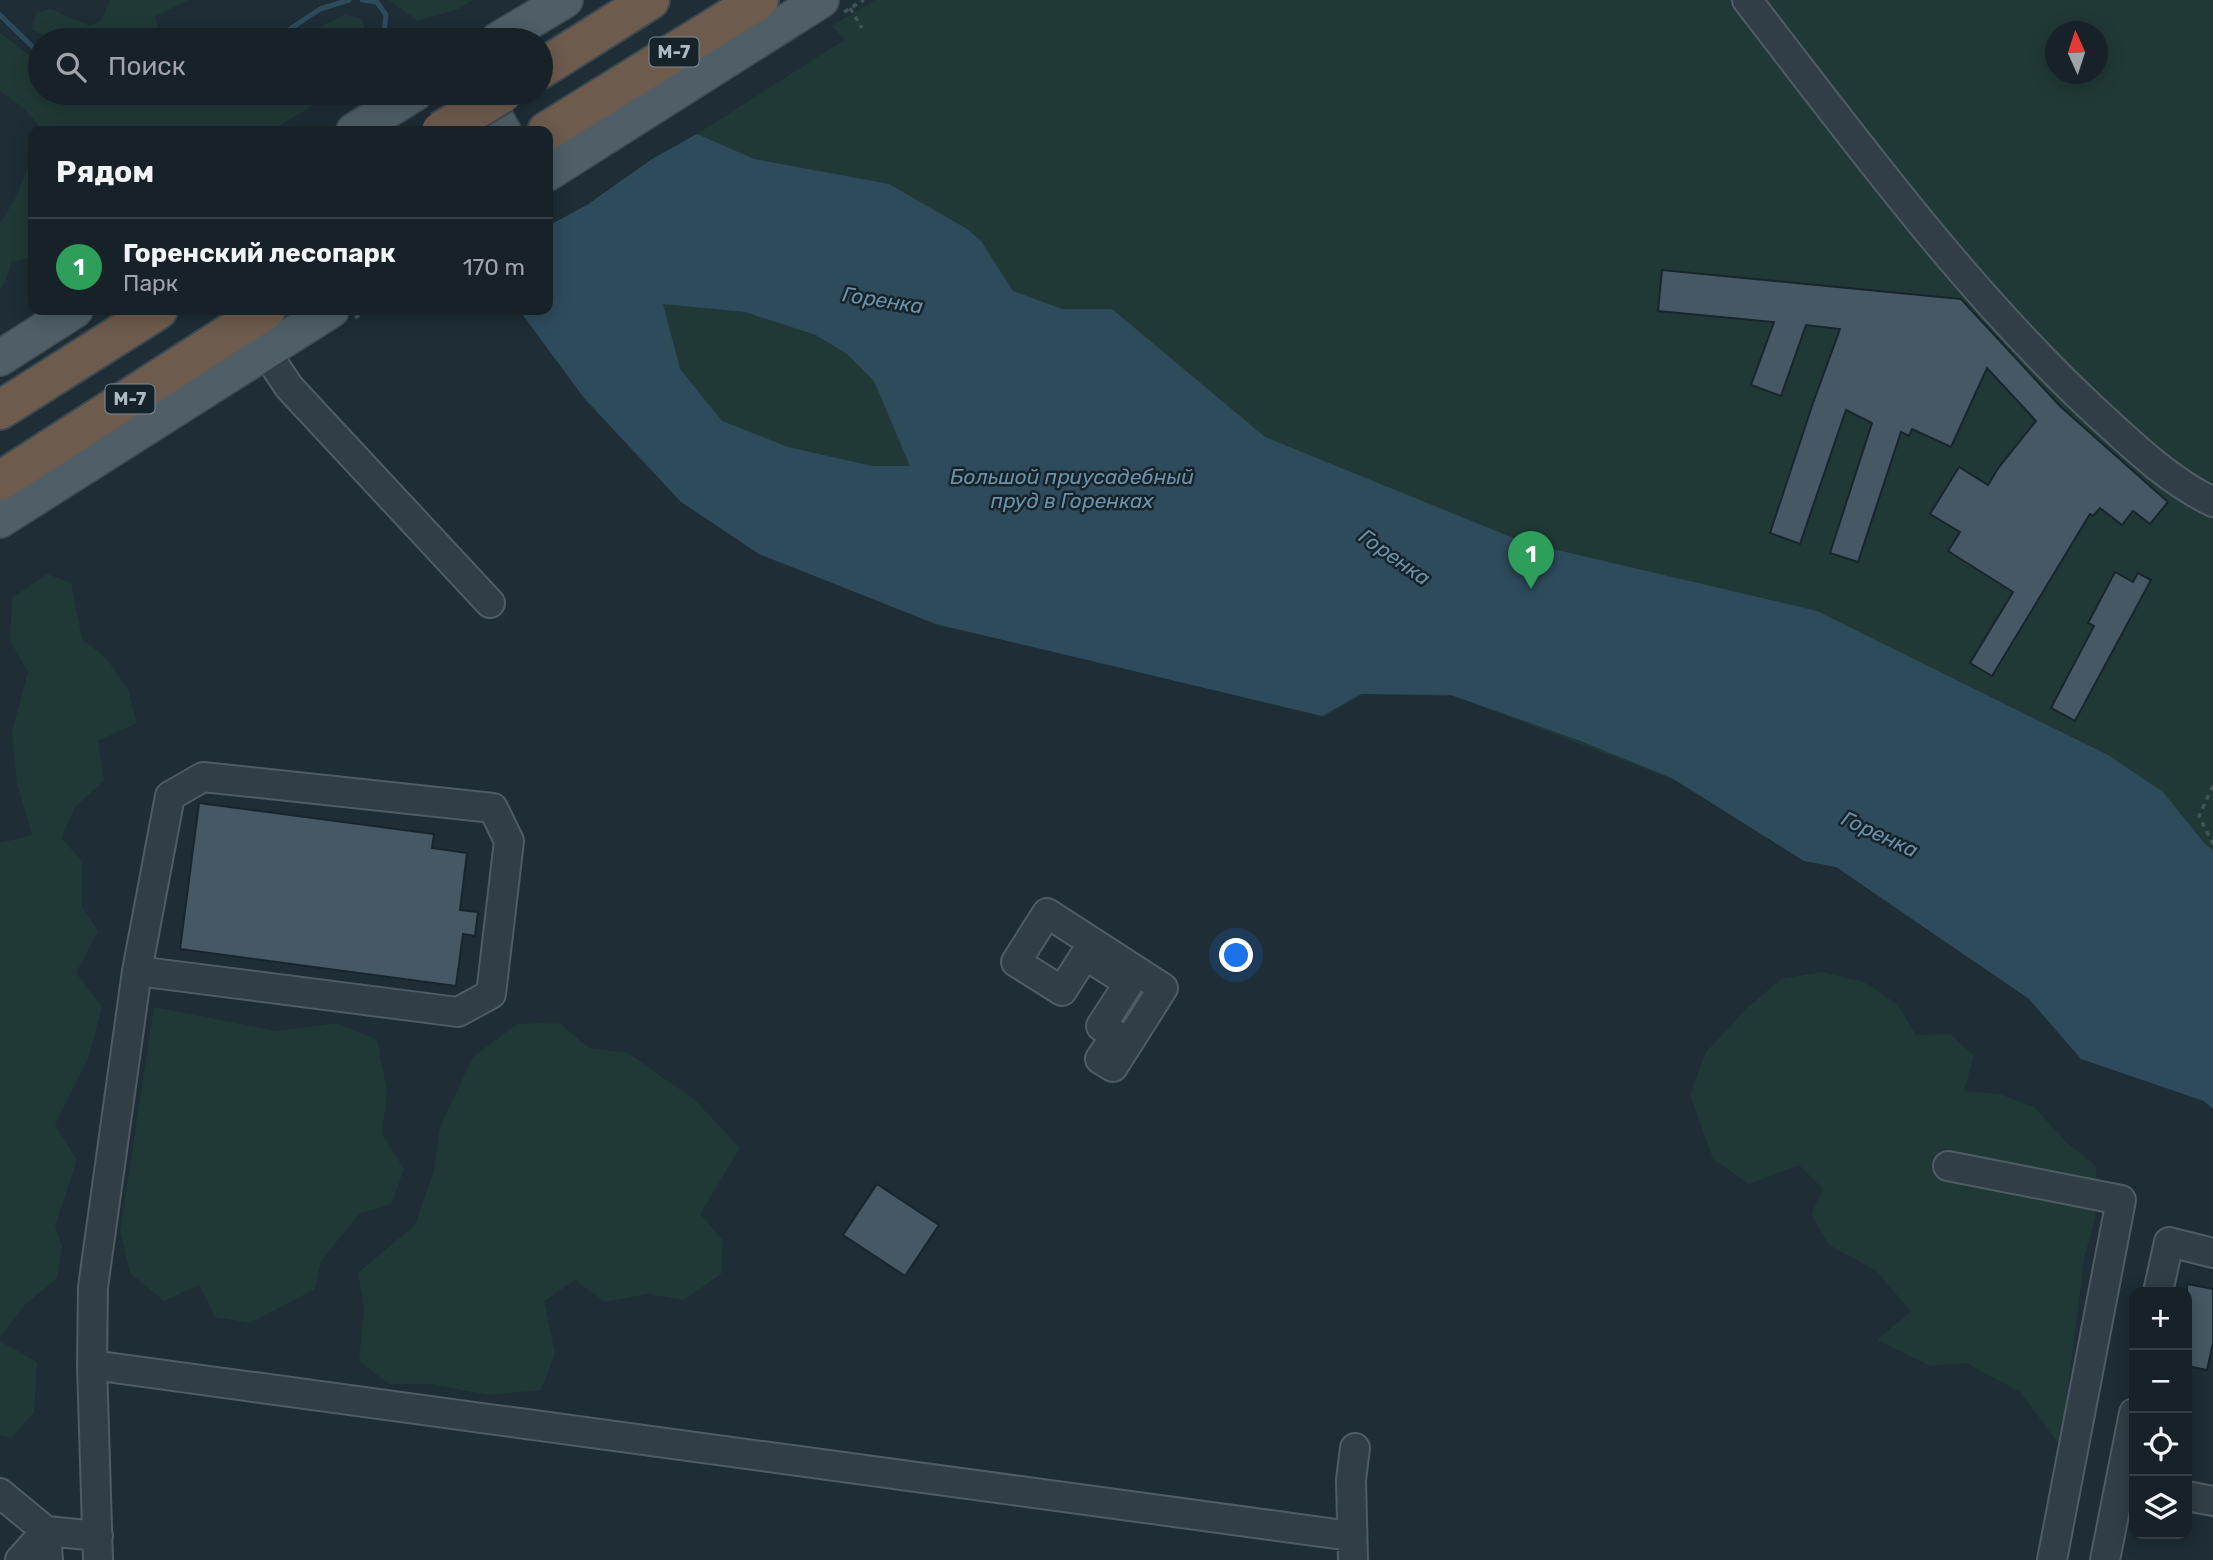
<!DOCTYPE html>
<html lang="ru">
<meta charset="utf-8">
<style>
:root{--surface:#162228;--page:#1f2a30;--text:#f1f3f6;--muted:#9ea4a8;--line:#353f45;--accent:#bca0f2}
body{margin:0;font-family:Rubik,sans-serif;background:var(--page);color:var(--text)}
.controls{position:absolute;right:21px;bottom:21px;display:grid;overflow:hidden;border-radius:14px;box-shadow:0 4px 18px #0003}
.controls button{width:63px;height:63px;display:grid;place-items:center;padding:0;border:0;border-bottom:2px solid var(--line);background:var(--surface);color:var(--text);font:35px sans-serif}
.compass{position:absolute;left:2045px;top:21px;width:63px;height:63px;border-radius:50%;background:var(--surface);box-shadow:0 4px 18px #0003;rotate:357deg}
.you{position:absolute;left:1237px;top:956px;width:24px;height:24px;margin:-18px;border:5px solid #fff;border-radius:50%;background:#1a73e8;box-shadow:0 0 0 10px #1a73e833}
.badge{display:grid;place-items:center;width:46px;height:46px;border-radius:50%;background:var(--accent);color:#fff;font-size:23px;font-weight:700}
.pin{position:absolute;translate:-50% -58px;filter:drop-shadow(0 2px 4px #0008)}
.pin::after{content:'';position:absolute;top:37px;width:24px;height:21px;background:inherit;clip-path:polygon(0 0,100% 0,50% 100%)}
.list{margin:0;padding:0;list-style:none}
h2{display:flex;justify-content:space-between;align-items:center;height:91px;margin:0;padding:0 28px;font-size:30px}
h2 small{font-size:23px;font-weight:400;color:var(--muted)}
.list li{display:grid;grid-template-columns:46px 1fr auto;gap:21px;align-items:center;box-sizing:border-box;height:98px;padding:0 28px;border-top:2px solid var(--line)}
.list b{display:block;font-size:26px;white-space:nowrap}
.list p{margin:0;font-size:23px;white-space:nowrap;color:var(--muted)}
.list em{font-size:23px;font-style:normal;color:var(--muted)}
.icon{flex:none;width:38px;height:38px;fill:none;stroke:currentColor;stroke-width:2;stroke-linecap:round;stroke-linejoin:round}
.map{position:relative;flex:none;width:2213px;height:1560px;overflow:hidden}
.search{position:absolute;background:var(--surface);box-shadow:0 4px 18px #0003;left:28px;top:28px;width:525px;height:77px;display:flex;align-items:center;gap:18px;box-sizing:border-box;padding:0 24px;border-radius:38px;color:var(--muted);font-size:26px}
.panel{position:absolute;background:var(--surface);box-shadow:0 4px 18px #0003;left:28px;top:126px;width:525px;height:189px;border-radius:14px}
.map>svg:first-child{display:block}
.green{fill:#213936;fill-rule:evenodd}
.water{fill:#2e4b5c;fill-rule:evenodd}
.lines{fill:none;stroke-linecap:round;stroke-linejoin:round}
.stream{stroke:#2e4b5c;stroke-width:5}
.building{fill:#465863;stroke:#19252d;stroke-width:2}
.minor-casing{stroke:#4f5c65;stroke-width:32}
.major-casing{stroke:#3e4a53;stroke-width:38}
.highway-casing{stroke:#3c4951;stroke-width:42}
.path{stroke:#3f5654;stroke-width:3.5;stroke-dasharray:5 5;stroke-linecap:butt}
.minor{stroke:#313e47;stroke-width:28}
.major{stroke:#4f5e67;stroke-width:35}
.highway{stroke:#6d5b4e;stroke-width:38}
.highway-bridge-casing{stroke:#3c4951;stroke-width:42;stroke-linecap:butt}
.highway-bridge{stroke:#6d5b4e;stroke-width:38}
.labels{text-anchor:middle;dominant-baseline:central;stroke-width:5;stroke-linejoin:round;paint-order:stroke}
.shield{fill:#17232b;stroke:#7f8d96;stroke-width:2}
.shield-label{font-size:18px;font-weight:bold;fill:#abbac4}
.water-label{font-size:21px;font-style:italic;fill:#6992aa;stroke:#17232b}
</style>
<div class="map">
<svg width="2213" height="1560" viewBox="0 0 2213 1560">
<rect width="100%" height="100%" fill="#1e2d36"/>
<path class="green" d="M110 0H188L155 17 159 33 171 40H51L32 29 36 13 51 9 90 26 101 21Z
M389 0H473L458 9 417 21Z
M875 0H2213V1109L2205 1102 2081 1057 2032 1000 1836 866 1806 861 1672 779 1454 696 1363 694 1324 717 1055 651 936 625 761 554 683 504 587 398 548 310V226L587 205 652 159 697 134 844 40 832 26ZM2056 32H2098V74H2056Z
M346 14 362 19 368 40H293Z
M0 33 40 63V93H110L155 101 254 93H333L271 131H43L25 109 0 91Z
M33 162V258L12 261 6 280 0 290V223L15 199 28 167Z
M47 574 71 583 82 639 106 658 128 689 137 723 98 741 104 781 75 807 61 838 82 861V907L98 931 76 973 102 1007 88 1059 55 1125 77 1160 55 1226 62 1246 57 1278 26 1304 0 1337V843L32 835 17 784 12 732 28 672 10 641 12 598Z
M1822 972 1864 982 1897 1004 1916 1035 1950 1034 1974 1056 1964 1091 2000 1094 2035 1108 2066 1142 2096 1166 2095 1219 2084 1259 2061 1447 2020 1392 1966 1363 1930 1366 1877 1340 1911 1311 1875 1270 1829 1245 1811 1214 1823 1189 1799 1165 1749 1184 1713 1159 1690 1095 1706 1052 1747 1008 1781 979Z
M154 1007 277 1031 337 1023 377 1040 387 1091 382 1134 404 1169 391 1204 359 1214 321 1261 315 1289 250 1323 215 1317 199 1285 164 1301 130 1273 120 1231Z
M558 1022 589 1048 628 1053 695 1100 740 1148 700 1214 723 1240 721 1274 684 1300 647 1294 605 1302 575 1280 544 1301 555 1353 541 1390 488 1395 431 1384H389L359 1361 364 1307 358 1273 415 1225 434 1170 440 1127 473 1057 517 1024Z
M0 1341 37 1362 34 1413 11 1438 0 1435Z"/>
<path class="water" d="M697 134 754 159 889 184 967 229 981 241 1013 291 1062 309H1112L1265 437 1523 542 1817 611 2108 755 2163 792 2205 844 2213 850V1109L2204 1101 2081 1059 2029 999 1836 867 1804 861 1672 778 1578 740 1451 695 1361 694 1322 716 936 624 759 554 680 501 584 398 519 310H548V226L587 205 652 159ZM663 304 745 312 816 335 847 354 874 381 910 466H872L788 447 722 421 680 369Z"/>
<g class="lines">
<path class="stream" d="M362 0 377 2 386 15 384 33 388 40
M0 15 40 54
M264 40 281 35 320 9 349 0"/>
</g>
<path class="building" d="M1662 270 1961 299 2060 406 2168 502 2150 524 2133 511 2122 525 2100 508 2093 516 2090 514 1992 676 1970 663 2013 592 1948 551 1960 532 1930 514 1959 467 1988 485 1999 467 2036 421 1987 368 1951 447 1912 429 1909 436 1901 432 1858 562 1830 553 1872 423 1846 410 1800 544 1770 533 1813 403 1840 329 1806 325 1781 396 1751 385 1774 322 1658 311Z
M2115 572 2133 582 2138 573 2151 580 2075 721 2051 708 2094 626 2088 623Z
M199 803 434 834 432 848 467 853 460 910 478 912 475 936 463 934 456 986 180 949Z
M877 1184 939 1225 905 1276 843 1235Z
M2187 1284 2213 1289V1343L2207 1370 2187 1366Z"/>
<g class="lines">
<defs>
<path id="minor" d="M1747 0C1857 142 1965 290 2096 412 2132 445 2169 481 2213 502
M265 351 289 387 490 603
M1047 913 1163 988 1113 1067 1100 1059 1116 1035 1101 1026 1129 983 1085 955 1062 991 1016 962Z
M137 971 170 796 203 777 493 808 509 841 491 994 458 1012 137 971 93 1287 92 1365 1351 1536
M1948 1166 2121 1200 2052 1560
M2158 1292 2169 1242 2213 1253
M92 1365 98 1560
M0 1493 46 1531 48 1560
M2187 1496 2213 1501
M20 1560 46 1531 98 1536
M1353 1560 1351 1480 1355 1448
M2105 1560 2134 1413"/>
<path id="major" d="M498 40 565 0
M487 93 492 112 503 131
M354 131 415 93
M548 173 821 0
M0 358 75 310
M0 520 331 310"/>
<path id="highway" d="M541 69 650 0
M547 131 759 0
M0 410 158 310
M0 481 266 310"/>
</defs>
<use href="#minor" class="minor-casing"/>
<use href="#major" class="major-casing"/>
<use href="#highway" class="highway-casing"/>
<path class="path" d="M850 8 862 28
M844 12 864 0
M355 318 367 310
M2213 786 2199 816 2213 844"/>
<use href="#minor" class="minor"/>
<use href="#major" class="major"/>
<use href="#highway" class="highway"/>
<defs>
<path id="highway-bridge" d="M441 131 503 93"/>
</defs>
<use href="#highway-bridge" class="highway-bridge-casing"/>
<use href="#highway-bridge" class="highway-bridge"/>
</g>
<g class="labels">
<g class="shield">
<rect x="649.5" y="37.5" width="49" height="29" rx="5"/>
<rect x="105.5" y="384.5" width="49" height="29" rx="5"/>
</g>
<g class="shield-label">
<text x="674" y="52">М-7</text>
<text x="130" y="399">М-7</text>
</g>
<g class="water-label">
<text transform="translate(883 300) rotate(9)">Горенка</text>
<text x="1072" y="476">Большой приусадебный<tspan x="1072" dy="24">пруд в Горенках</tspan></text>
<text transform="translate(1395 557) rotate(35)">Горенка</text>
<text transform="translate(1880 834) rotate(25)">Горенка</text>
</g>
</g>
</svg>
<div class="controls">
<button>+</button>
<button>−</button>
<button><svg class="icon" aria-label="locate" viewBox="0 0 24 24"><circle cx="12" cy="12" r="6"/><path d="M12 2v4M12 18v4M2 12h4M18 12h4"/></svg></button>
<button><svg class="icon" aria-label="layers" viewBox="0 0 24 24"><path d="M12 4l9 5-9 5-9-5zM3 14l9 5 9-5"/></svg></button>
</div>
<svg class="compass" viewBox="-18 -18 36 36"><path d="M0-13l5 13h-10z" fill="#e53935"/><path d="M0 13l5-13h-10z" fill="#9ea4a8"/></svg>
<div class="you"></div>
<div class="pin badge" style="left:1531px;top:589px;background:#2e9e5b">1</div>
<div class="search"><svg class="icon" aria-label="search" viewBox="0 0 24 24"><circle cx="10" cy="10" r="6"/><path d="M15 15l6 6"/></svg>Поиск</div>
<section class="panel">
<h2>Рядом<small></small></h2>
<ul class="list">
<li><span class="badge" style="background:#2e9e5b">1</span><div><b>Горенский лесопарк</b><p>Парк</p></div><em>170 m</em></li>
</ul>
</section>
</div>
